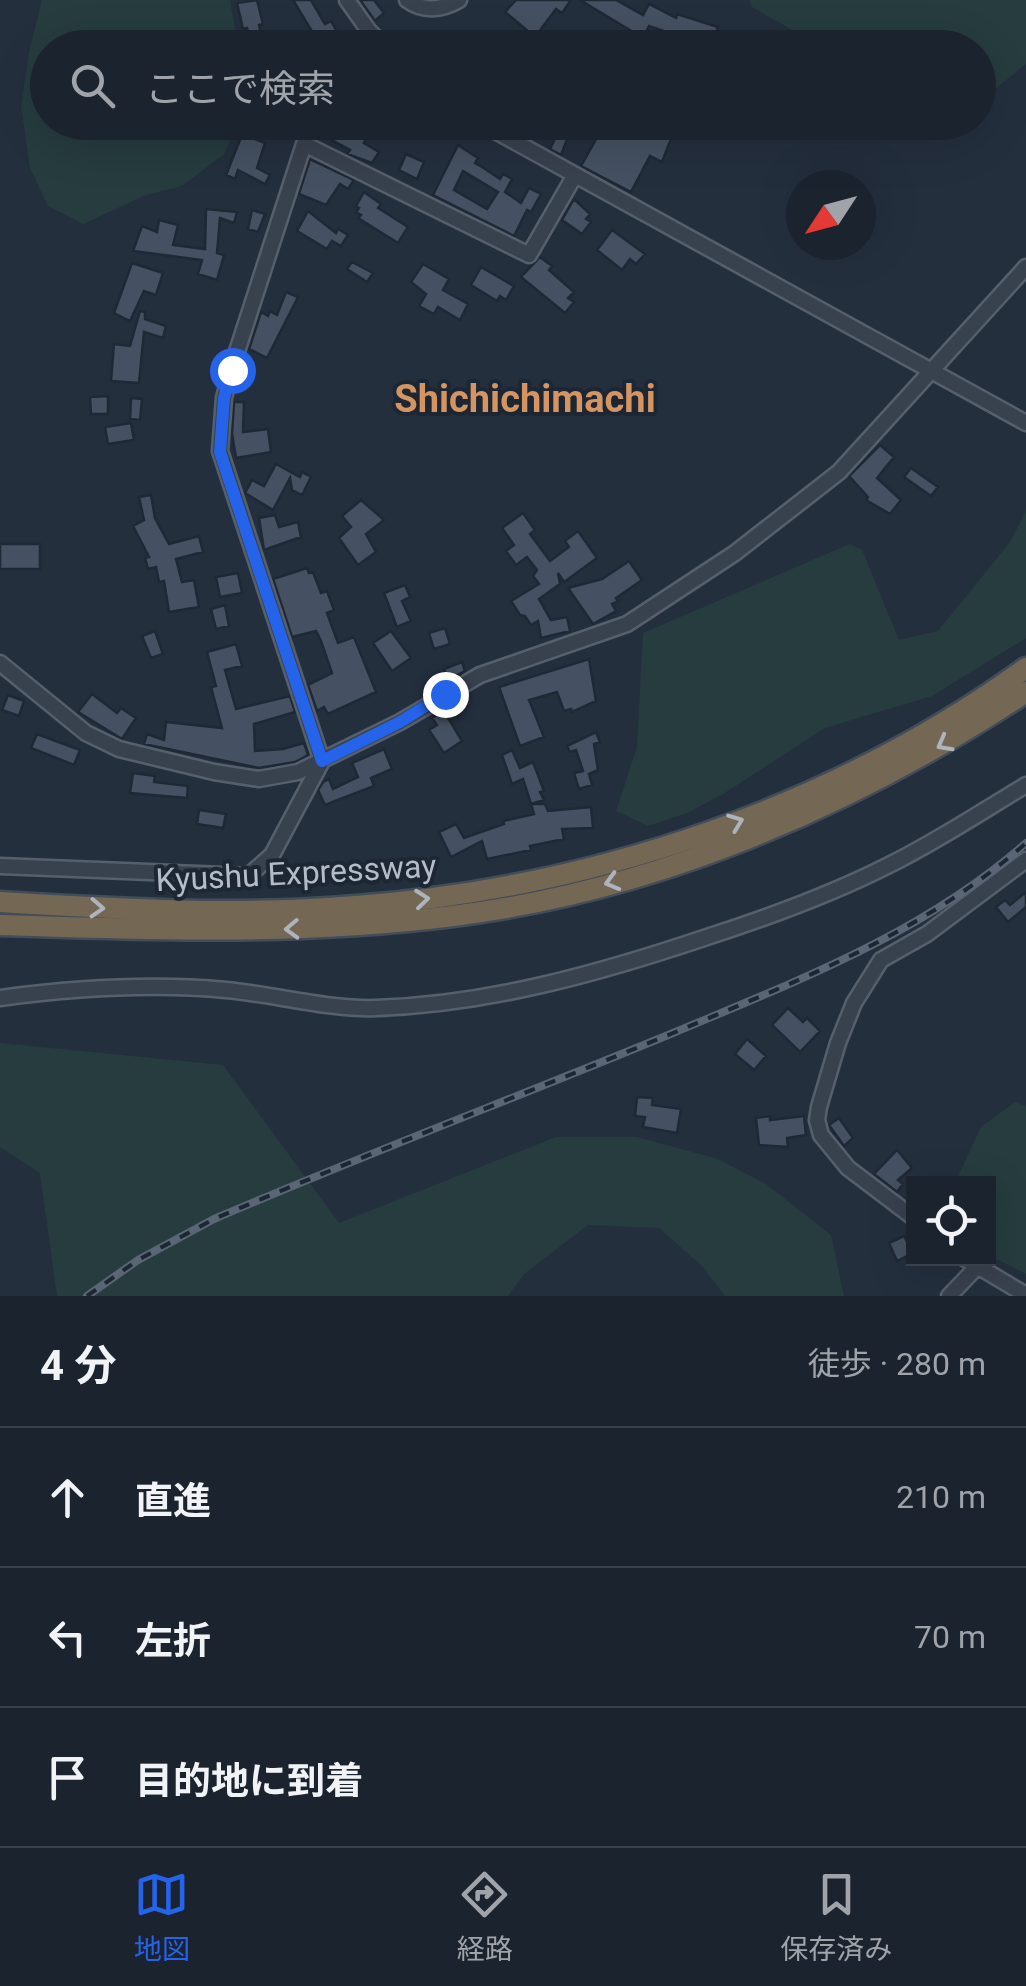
<!DOCTYPE html>
<html lang="ja">
<meta charset="utf-8">
<style>
:root{--surface:#1b232e;--page:#282f3a;--text:#f1f3f6;--muted:#a0a4aa;--line:#39404a;--accent:#2563eb}
body{margin:0;font-family:Roboto,"Noto Sans JP",sans-serif;background:var(--page);color:var(--text)}
.controls{position:absolute;right:30px;bottom:30px;display:grid;overflow:hidden;border-radius:0px;box-shadow:0 10px 40px #0002}
.controls button{width:90px;height:90px;display:grid;place-items:center;padding:0;border:0;border-bottom:2px solid var(--line);background:var(--surface);color:var(--text);font:50px sans-serif}
.compass{position:absolute;left:786px;top:170px;width:90px;height:90px;border-radius:50%;background:var(--surface);box-shadow:0 10px 40px #0002;rotate:234deg}
.stop{position:absolute;width:30px;height:30px;margin:-22px;border:8px solid #2563eb;border-radius:50%;background:#fff}
.stop.end{background:#2563eb;border-color:#fff;box-shadow:0 2px 10px #0008}
.list{margin:0;padding:0;list-style:none}
h2{display:flex;justify-content:space-between;align-items:center;height:130px;margin:0;padding:0 40px;font-size:42px}
h2 small{font-size:32px;font-weight:400;color:var(--muted)}
.list li{display:grid;grid-template-columns:65px 1fr auto;gap:30px;align-items:center;box-sizing:border-box;height:140px;padding:0 40px;border-top:2px solid var(--line)}
.list b{display:block;font-size:38px;white-space:nowrap}
.list em{font-size:32px;font-style:normal;color:var(--muted)}
.icon{flex:none;width:55px;height:55px;fill:none;stroke:currentColor;stroke-width:2;stroke-linecap:round;stroke-linejoin:round}
.map{position:relative;flex:none;width:1026px;height:1296px;overflow:hidden}
.search{position:absolute;background:var(--surface);box-shadow:0 10px 40px #0002;left:30px;right:30px;top:30px;height:110px;display:flex;align-items:center;gap:25px;box-sizing:border-box;padding:0 35px;border-radius:55px;color:var(--muted);font-size:38px}
.sheet{height:550px;background:var(--surface)}
nav{display:flex;justify-content:space-around;align-items:center;box-sizing:border-box;height:140px;border-top:2px solid var(--line);background:var(--surface);font-size:28px;color:var(--muted)}
nav a{display:grid;justify-items:center;gap:5px}
nav .on{color:var(--accent)}
.map>svg:first-child{display:block}
.green{fill:#263c3f}
.building{fill:#455162;stroke:#1f2835;stroke-width:2.5;fill-rule:evenodd}
.lines{fill:none;stroke-linecap:round;stroke-linejoin:round}
.minor-casing{stroke:#565f6c;stroke-width:19}
.highway-casing{stroke:#434c59;stroke-width:25}
.minor{stroke:#38414e;stroke-width:14}
.highway{stroke:#746855;stroke-width:20}
.rail-casing{stroke:#5a6575;stroke-width:8}
.rail{stroke:#1d2633;stroke-width:4;stroke-dasharray:11;stroke-linecap:butt}
.oneway{stroke:#aeb4bd}
.route{stroke:#2563eb;stroke-width:12}
.labels{text-anchor:middle;dominant-baseline:central;stroke-width:8;stroke-linejoin:round;paint-order:stroke}
.street-label{font-size:32px;fill:#b4bcc9;stroke:#1d2633}
.quarter-label{font-size:38px;font-weight:bold;fill:#d59563;stroke:#1d2633}
</style>
<div class="map">
<svg width="1026" height="1296" viewBox="0 0 1026 1296">
<rect width="100%" height="100%" fill="#242f3e"/>
<path class="green" d="M42 0H230L238 47 48 48V122L237 123 224 154 182 186 146 195 83 224 48 206 30 168 21 106 29 52Z
M749 0H1026V64L979 102 978 48 822 47 752 7Z
M1026 511V638L932 696 825 728 723 794 687 813 648 826 616 811 637 747 643 633 850 544 862 550 899 640 938 631 1010 542Z
M0 1043 223 1065 339 1223 556 1137H637L718 1159 766 1184 831 1235 844 1296H725L702 1266 659 1228 588 1225 524 1274 508 1296H57L40 1173 0 1147Z
M1015 1102 1026 1106V1274L989 1255 988 1184 961 1183 959 1174 981 1127Z"/>
<path class="building" d="M257 0 263 24 259 25 262 40 250 42 247 28 243 29 237 3Z
M293 0H311L325 24 331 21 341 39 322 48Z
M360 0H374L384 13 375 21Z
M516 0H571L562 13 556 9 535 37 505 12Z
M580 0H616L643 15 649 4 676 18 677 14 718 27 711 47 649 26 643 38Z
M247 122 259 126 255 139 265 143 257 168 270 175 265 184 238 170 235 179 226 175Z
M337 122H375L364 143 379 152 372 163 347 154 350 150 328 138Z
M563 122H625L623 125 650 137 653 131 671 139 662 162 650 156 631 192 581 166 599 134 573 124 561 155 550 149Z
M458 145 478 158 475 163 482 167 500 179 503 174 512 179 505 192 521 203 529 188 541 194 531 212 527 210 514 236 433 195ZM463 171 498 192 487 209 454 190Z
M406 154 424 162 417 179 399 170Z
M310 159 354 180 348 189 340 184 326 205 299 194Z
M364 192 381 204 378 208 408 227 398 243 358 218 361 215 356 212 359 208 356 206Z
M574 199 590 214 586 219 591 222 582 234 562 220Z
M206 209 237 212 234 223 220 218 217 253 224 255 217 280 198 274 202 260 133 251 142 226 157 232 159 220 178 225 173 245 205 249Z
M252 210 265 214 258 232 248 229Z
M308 211 336 233 338 229 348 235 341 246 332 241 327 249 297 231Z
M612 230 645 254 636 264 630 259 622 270 597 250Z
M540 257 552 266 549 270 574 292 568 298 574 302 565 313 521 277Z
M352 262 373 273 367 282 347 269Z
M132 263 163 273 156 295 144 291 130 321 114 313Z
M423 264 449 279 443 290 468 304 460 320 438 307 434 314 419 306 426 294 411 282Z
M481 267 514 286 506 300 500 296 497 301 471 285Z
M286 292 298 297 267 358 249 349 261 312 268 316 270 311 277 315Z
M140 311 145 312V319L166 326 163 338 144 332 139 383 111 381 114 344 130 346Z
M108 396V414H91L90 397Z
M131 398 142 399 140 420 130 419Z
M234 402H244L243 432 268 429 271 452 236 458 232 434Z
M131 423 134 440 108 444 105 427Z
M880 445 894 457 877 478 901 500 890 514 866 500 868 497 849 476Z
M276 464 300 477 302 472 311 477 302 495 292 490 290 478 273 510 245 493 252 480 264 486Z
M911 468 938 487 931 496 904 477Z
M151 495 155 518 169 544 199 536 203 552 176 559 182 582 194 580 199 607 169 612 164 581 159 582 156 567 148 569 145 558 149 557 133 526 144 520 139 497Z
M361 500 384 520 366 534 376 552 358 565 339 538 351 527 342 516Z
M523 513 535 530 530 534 550 561 569 547 565 541 578 531 597 558 564 582 558 573 560 584 539 599 551 620 567 617 570 631 541 638 538 621 531 625 525 616 520 615 511 601 539 584 533 576 537 570 527 557 516 565 506 551 514 545 502 528Z
M275 515 279 527 298 522 301 537 264 550 259 518Z
M0 544H40V569H0Z
M629 561 642 580 616 598 618 601 612 604 616 611 593 624 568 588 602 579Z
M307 568 309 573 313 572 321 593 327 591 334 610 327 613 338 643 354 637 376 692 328 714 324 707 317 711 308 685 332 673 321 641 316 631 292 637 273 579Z
M238 573 242 593 220 597 216 577Z
M405 585 410 597 402 601 411 621 397 627 384 593Z
M225 605 229 626 216 629 211 609Z
M445 628 450 644 434 649 429 633Z
M155 631 163 654 151 658 142 636Z
M391 631 411 658 392 671 373 643Z
M236 644 242 666 225 670 236 709 290 696 295 712 254 724 255 751 283 749 304 743 308 755 295 762 259 768 144 744 147 734 164 740 166 722 222 728 211 687 216 686 207 652Z
M589 659 596 701 572 712 571 709 564 711 557 692 529 700 544 737 520 746 499 687Z
M462 662 465 671 448 680 444 669Z
M92 694 117 713 121 708 136 718 122 739 78 712Z
M8 695 24 701 19 716 2 710Z
M444 711 462 741 444 753 429 730 437 725 432 718Z
M596 732 600 742 594 744 598 770 589 774 592 785 579 789 574 773 583 771 576 750 570 752 567 746Z
M37 734 80 750 74 765 31 748Z
M384 749 392 769 371 778 374 786 325 805 318 790 323 782 329 779 333 789 358 777 352 763Z
M512 750 520 768 533 762 544 791 540 792 544 800 531 804 523 779 512 784 502 755Z
M133 773 155 776 154 782 188 786 187 798 130 793Z
M531 804H545L548 811 591 807 593 828 562 829 564 839 530 846 531 850 487 859 482 841 451 857 439 832 456 824 464 838 504 824 503 821 534 814Z
M199 810 226 814 223 828 197 824Z
M1026 892V907L1008 922 996 907 1005 900 1010 905Z
M788 1008 803 1022 807 1018 820 1031 800 1052 772 1025Z
M747 1039 766 1056 754 1070 735 1054Z
M637 1097 653 1098 652 1105 681 1109 677 1133 643 1127 645 1117 635 1116Z
M770 1116V1120L804 1116 806 1135 787 1138 788 1147 759 1145 756 1118Z
M839 1118 853 1138 844 1146 829 1125Z
M897 1150 912 1168 898 1180 903 1184 897 1192 874 1174Z
M904 1236 913 1253 897 1261 889 1243Z"/>
<g class="lines">
<defs>
<path id="minor" d="M347 0 369 31 386 48
M407 0C423 12 442 10 459 0
M479 122 1026 423
M0 663 86 733 119 749 214 772 259 779 298 772 400 722 480 675 627 624 735 553 839 472 1026 267
M0 866 248 876 272 855 322 761 220 451 224 398 231 370 304 144 529 255 575 175
M0 998C75 988 150 983 226 990 272 994 332 1010 376 1008 490 1004 600 973 707 937 769 917 830 895 889 865 936 842 981 812 1026 785
M914 1218 848 1168 821 1135 817 1120 819 1107 838 1043 854 1003 881 960 927 934 1026 860
M964 1258 1026 1295
M949 1296 977 1267"/>
<path id="highway" d="M0 902C118 909 237 916 356 906 593 888 832 808 1026 668
M0 925C151 930 303 935 453 916 659 890 855 805 1026 692"/>
</defs>
<use href="#minor" class="minor-casing"/>
<use href="#highway" class="highway-casing"/>
<use href="#minor" class="minor"/>
<use href="#highway" class="highway"/>
<defs>
<path id="rail" d="M87 1296 138 1260 214 1219C366 1154 520 1096 673 1033 797 981 924 933 1026 843"/>
</defs>
<use href="#rail" class="rail-casing"/>
<use href="#rail" class="rail"/>
</g>
<defs><path id="oneway-chevron" d="M-2-3.5L2.5 0L-2 3.5" fill="none" stroke-width="1.6" stroke-linecap="round" stroke-linejoin="round" transform="scale(2.5)"/></defs>
<g class="oneway">
<use href="#oneway-chevron" transform="translate(944 744) rotate(151)"/>
<use href="#oneway-chevron" transform="translate(736 822) rotate(-21)"/>
<use href="#oneway-chevron" transform="translate(612 882) rotate(164)"/>
<use href="#oneway-chevron" transform="translate(422 899) rotate(-6)"/>
<use href="#oneway-chevron" transform="translate(97 908) rotate(3)"/>
<use href="#oneway-chevron" transform="translate(292 929) rotate(178)"/>
</g>
<g class="lines">
<path class="route" d="M232 370 224 398 220 452 322 761 400 722 445 694"/>
</g>
<g class="labels">
<g class="street-label">
<text transform="translate(296 873) rotate(-3)">Kyushu Expressway</text>
</g>
<g class="quarter-label">
<text x="525" y="399">Shichichimachi</text>
</g>
</g>
</svg>
<div class="controls">
<button><svg class="icon" aria-label="locate" viewBox="0 0 24 24"><circle cx="12" cy="12" r="6"/><path d="M12 2v4M12 18v4M2 12h4M18 12h4"/></svg></button>
</div>
<svg class="compass" viewBox="-18 -18 36 36"><path d="M0-13l5 13h-10z" fill="#e53935"/><path d="M0 13l5-13h-10z" fill="#a0a4aa"/></svg>
<div class="stop" style="left:232px;top:370px"></div>
<div class="stop end" style="left:445px;top:694px"></div>
<div class="search"><svg class="icon" aria-label="search" viewBox="0 0 24 24"><circle cx="10" cy="10" r="6"/><path d="M15 15l6 6"/></svg>ここで検索</div>
</div>
<section class="sheet">
<h2>4 分<small>徒歩 · 280 m</small></h2>
<ul class="list">
<li><svg class="icon" aria-label="ahead" viewBox="0 0 24 24"><path d="M12 20V5M6 11l6-6 6 6"/></svg><div><b>直進</b></div><em>210 m</em></li>
<li><svg class="icon" aria-label="left" viewBox="0 0 24 24"><path d="M17 20v-9H6M10 6l-5 5 5 5"/></svg><div><b>左折</b></div><em>70 m</em></li>
<li><svg class="icon" aria-label="arrive" viewBox="0 0 24 24"><path d="M6 21V4h12l-3 4 3 4H6"/></svg><div><b>目的地に到着</b></div></li>
</ul>
</section>
<nav>
<a class="on"><svg class="icon" aria-label="map" viewBox="0 0 24 24"><path d="M3 6l6-2 6 2 6-2v14l-6 2-6-2-6 2zM9 4v14M15 6v14"/></svg>地図</a>
<a><svg class="icon" aria-label="directions" viewBox="0 0 24 24"><path d="M12 3l9 9-9 9-9-9zM9 14v-3h6M13 9l2 2-2 2"/></svg>経路</a>
<a><svg class="icon" aria-label="saved" viewBox="0 0 24 24"><path d="M7 4h10v16l-5-4-5 4z"/></svg>保存済み</a>
</nav>
